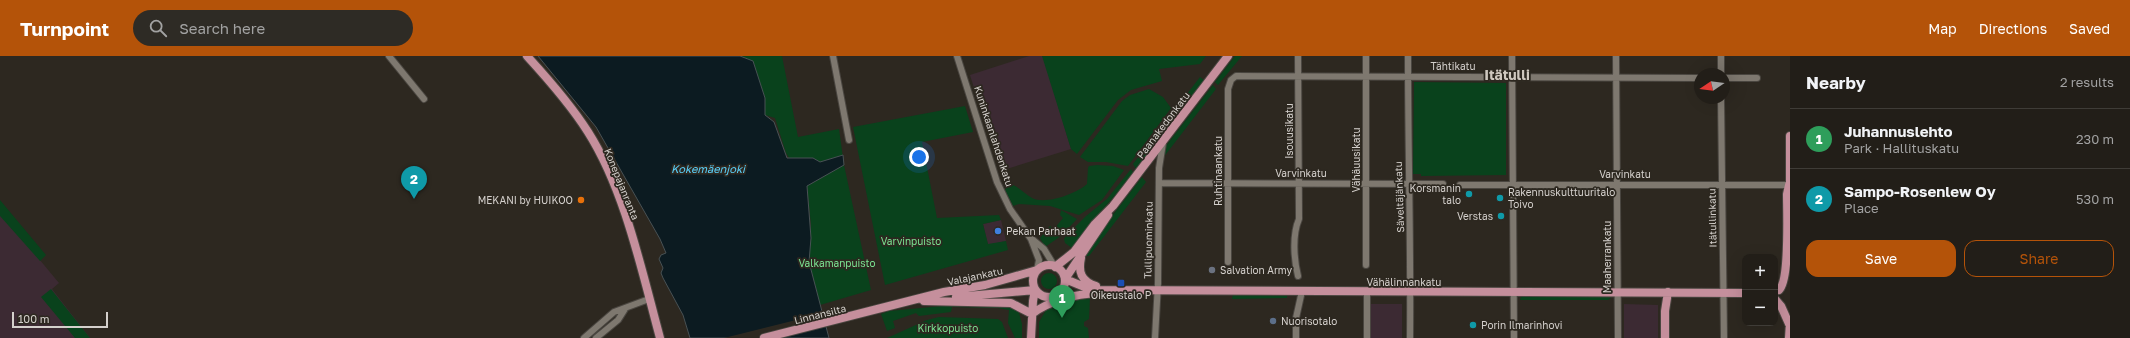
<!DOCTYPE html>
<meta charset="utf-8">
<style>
:root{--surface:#221e18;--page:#2e2b25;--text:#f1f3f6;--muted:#a2a2a2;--line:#3f3c37;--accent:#b45309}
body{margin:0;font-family:"Golos Text",sans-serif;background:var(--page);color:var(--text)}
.controls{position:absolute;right:12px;bottom:12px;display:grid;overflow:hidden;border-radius:8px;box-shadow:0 4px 16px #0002}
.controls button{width:36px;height:36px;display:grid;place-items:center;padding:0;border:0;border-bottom:1px solid var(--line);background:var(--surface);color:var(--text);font:20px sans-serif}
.compass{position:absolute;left:1694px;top:12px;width:36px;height:36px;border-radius:50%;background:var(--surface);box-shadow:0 4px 16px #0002;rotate:257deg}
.scale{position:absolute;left:12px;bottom:10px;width:96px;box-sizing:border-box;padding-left:4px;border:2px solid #d4d0cc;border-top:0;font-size:11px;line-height:14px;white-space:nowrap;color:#d4d0cc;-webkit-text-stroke:3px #2d2820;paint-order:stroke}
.you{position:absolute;left:919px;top:101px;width:14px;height:14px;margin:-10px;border:3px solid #fff;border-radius:50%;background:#1a73e8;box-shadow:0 0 0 6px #1a73e833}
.badge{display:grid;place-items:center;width:26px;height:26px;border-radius:50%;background:var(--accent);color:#fff;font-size:13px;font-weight:700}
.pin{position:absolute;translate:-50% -33px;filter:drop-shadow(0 1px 2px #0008)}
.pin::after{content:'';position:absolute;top:21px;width:14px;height:12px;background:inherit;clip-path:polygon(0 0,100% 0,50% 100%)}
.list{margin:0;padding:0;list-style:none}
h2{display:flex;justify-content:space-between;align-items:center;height:52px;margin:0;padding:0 16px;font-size:17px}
h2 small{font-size:13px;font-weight:400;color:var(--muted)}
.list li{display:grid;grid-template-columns:26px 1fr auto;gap:12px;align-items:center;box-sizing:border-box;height:60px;padding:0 16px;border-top:1px solid var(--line)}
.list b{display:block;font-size:15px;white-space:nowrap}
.list p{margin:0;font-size:13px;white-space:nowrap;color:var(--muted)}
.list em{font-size:13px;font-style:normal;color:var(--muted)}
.actions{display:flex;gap:8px;padding:12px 16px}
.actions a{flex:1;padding:9px 0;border:1px solid var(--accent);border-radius:12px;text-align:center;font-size:14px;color:var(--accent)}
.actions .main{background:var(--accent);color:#fff}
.icon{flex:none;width:22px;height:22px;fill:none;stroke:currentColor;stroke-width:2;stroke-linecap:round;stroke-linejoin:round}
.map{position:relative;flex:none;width:1790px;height:282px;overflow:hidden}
header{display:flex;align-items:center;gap:24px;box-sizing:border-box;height:56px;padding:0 20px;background:var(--accent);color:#fff}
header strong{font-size:19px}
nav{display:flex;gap:22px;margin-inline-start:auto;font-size:14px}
.search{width:280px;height:36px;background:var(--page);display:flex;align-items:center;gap:10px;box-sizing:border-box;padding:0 14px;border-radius:22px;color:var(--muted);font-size:15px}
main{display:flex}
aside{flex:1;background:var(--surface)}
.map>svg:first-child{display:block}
.commercial{fill:#3c2a33}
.green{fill:#09421c}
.water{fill:#0c1b21;stroke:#485154}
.pier{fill:#2d2820}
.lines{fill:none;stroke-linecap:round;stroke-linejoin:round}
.minor-casing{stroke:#4a4640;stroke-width:8}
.major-casing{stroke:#4a4640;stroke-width:10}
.minor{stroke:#7e786f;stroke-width:6}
.major{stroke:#c58f9c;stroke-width:8}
.culture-dot{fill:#0f9aa8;stroke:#2d2820;stroke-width:1.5}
.food-dot{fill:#e8710a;stroke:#2d2820;stroke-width:1.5}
.shop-dot{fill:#3f7fe0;stroke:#2d2820;stroke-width:1.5}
.worship-dot{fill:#6b7280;stroke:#2d2820;stroke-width:1.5}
.transit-dot{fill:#1a4fb4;stroke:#2d2820;stroke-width:1.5}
.service-dot{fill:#5c6f8a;stroke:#2d2820;stroke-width:1.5}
.labels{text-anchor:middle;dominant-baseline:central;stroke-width:3.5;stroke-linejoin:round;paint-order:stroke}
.street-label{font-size:10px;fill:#d4d0cc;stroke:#2d2820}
.poi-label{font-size:10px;fill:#d4d0cc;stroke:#2d2820;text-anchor:start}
.park-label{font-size:10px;fill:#7be392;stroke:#2d2820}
.water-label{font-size:11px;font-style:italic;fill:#5ad0f9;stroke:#2d2820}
.district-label{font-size:14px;font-weight:bold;fill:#cfc8bf;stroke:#2d2820}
</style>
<header>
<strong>Turnpoint</strong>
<div class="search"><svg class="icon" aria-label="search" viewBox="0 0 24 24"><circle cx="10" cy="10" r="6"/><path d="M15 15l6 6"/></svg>Search here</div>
<nav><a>Map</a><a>Directions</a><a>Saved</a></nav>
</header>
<main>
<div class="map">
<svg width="1790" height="282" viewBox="0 0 1790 282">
<rect width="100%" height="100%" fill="#2d2820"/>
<path class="commercial" d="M1029 0H1043L1071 93 1000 115 970 19Z
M0 156 59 227 52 233 90 282H0Z
M1001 164 1006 185 988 189 983 168Z
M1371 248H1402V282H1370Z
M1624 248 1658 249V282H1624Z"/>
<path class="green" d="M740 0H782L798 81 839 73 844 109 871 234 820 249 809 206 811 169 807 130 786 97 775 62 765 59V42Z
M1042 0H1206L1200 8 1159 13 1162 25 1131 34 1118 44 1077 98 1071 93Z
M1235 0H1242L1218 29 1215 26Z
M1200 21 1204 24 1136 113 1133 108Z
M1414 26 1506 27V119L1421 120V118H1413Z
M1213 29 1216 33 1163 102 1165 91Z
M1149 33 1163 41 1171 52 1128 110 1106 106H1088L1080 101 1122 45 1130 39Z
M965 50 973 76 922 86 937 162 999 159 1001 164 983 168 988 188 1006 185 1008 194 885 229 853 71Z
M1097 109 1113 110 1124 114 1102 144 1079 159 1050 150 1019 148 1013 150 1005 134 1007 130 1013 129C1020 132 1025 138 1032 142 1045 149 1076 138 1087 128L1088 112 1089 110Z
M1131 113 1134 118 1088 170 1072 192 1065 187 1064 183 1066 180 1086 160 1107 143Z
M1142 121 1146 126 1089 200H1084L1096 181Z
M0 144 46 199 40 205 0 160Z
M1061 154 1077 163 1061 180 1045 191 1040 182 1050 170 1054 173 1063 162 1060 159Z
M1041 225a8 8 0 1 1 16 0a8 8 0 1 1-16 0Z
M51 233 90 282H75L41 241Z
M1233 238 1287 239V242L1232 243Z
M1090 240 1089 263 1084 266V270L1088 272 1089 282H1039V266L1046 254Z
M1609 240 1611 242 1608 244H1520L1521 241Z
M953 249 1011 251 1018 253 1022 268V282H1015L1008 267 1009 254 998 252 952 251 951 256 919 260 916 257 893 265 895 272 887 275 881 258 889 255Z
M939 261 998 263 1002 266 1008 282H887L927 264Z"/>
<path class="water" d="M538 0H740L753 5 765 42V59L774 66 787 102H813L820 106 843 99 844 109 807 130 811 182 809 206 829 282H690L683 259 663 222 661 217 663 212 659 203 661 199 666 197 660 183 596 71Z"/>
<path class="pier" d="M824 257 828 270 780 282H724Z"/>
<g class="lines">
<defs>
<path id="minor" d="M389 0 424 43
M833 0 849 84
M957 0 997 126 1010 153 1031 183 1039 204 1037 214
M1408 0C1408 94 1411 188 1410 282
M1512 0 1514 282
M1616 0 1618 282
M1721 0V18
M1724 22H1757
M1721 42 1724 282
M1159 127 1443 128
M1460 129H1790
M1032 183 1044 193 1055 211
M1228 206V33L1231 24 1236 20 1700 22
M1366 209V0
M1298 220C1294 204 1292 179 1299 163L1298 0
M1367 236V282
M584 282 614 256 649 243
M596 282 618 264 625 253
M1155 282 1158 227 1159 112 1163 87
M1296 282V262L1302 235"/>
<path id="major" d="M527 0C549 24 571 49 588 76 625 134 642 216 660 282
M1790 80V132
M1081 202C1078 216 1081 225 1096 230
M1033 225a16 16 0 1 1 32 0a16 16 0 1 1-32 0Z
M1055 211 1074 196 1095 168 1113 150 1228 0
M1065 223 1092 234 1745 237
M1065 223 1108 159
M1779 234C1790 224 1787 156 1787 138L1789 129
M956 241 1035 234
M1775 243 1781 250 1790 270
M924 245 1011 247 1032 258C1048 245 1077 238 1097 237
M764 282 944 236 985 229 1037 214
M1031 282 1033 245 1035 234
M1665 282V255L1668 236
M1789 282 1790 266"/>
</defs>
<use href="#minor" class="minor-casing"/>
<use href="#major" class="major-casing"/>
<use href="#minor" class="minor"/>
<use href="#major" class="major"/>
</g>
<g class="culture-dot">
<circle cx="1469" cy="138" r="4"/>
<circle cx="1500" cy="142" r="4"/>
<circle cx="1501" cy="160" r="4"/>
<circle cx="1473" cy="269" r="4"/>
</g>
<circle class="food-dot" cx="581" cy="144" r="4"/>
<circle class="shop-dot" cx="998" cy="175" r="4"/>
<circle class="worship-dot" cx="1212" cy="214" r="4"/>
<rect class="transit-dot" x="1117" y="223" width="8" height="8" rx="2"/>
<circle class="service-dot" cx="1273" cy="265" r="4"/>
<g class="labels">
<g class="street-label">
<text x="1453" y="10">Tähtikatu</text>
<text transform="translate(1163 69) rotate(-53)">Paanakedonkatu</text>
<text transform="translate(1289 75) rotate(-90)">Isouusikatu</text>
<text transform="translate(994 80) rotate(72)">Kuninkaanlahdenkatu</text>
<text transform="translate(1356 104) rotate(-90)">Vähäuusikatu</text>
<text transform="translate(1218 115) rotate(-90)">Ruhtinaankatu</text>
<text x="1301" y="117">Varvinkatu</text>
<text x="1625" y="118">Varvinkatu</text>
<text transform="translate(622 128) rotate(68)">Konepajanranta</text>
<text transform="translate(1399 141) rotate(-92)">Säveltäjänkatu</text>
<text transform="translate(1712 162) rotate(-91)">Itätullinkatu</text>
<text transform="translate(1148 184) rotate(-89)">Tullipuominkatu</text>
<text transform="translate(1607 201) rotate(-90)">Maaherrankatu</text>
<text transform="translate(975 220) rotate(-12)">Valajankatu</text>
<text x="1404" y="226">Vähälinnankatu</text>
<text transform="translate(820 258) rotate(-14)">Linnansilta</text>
</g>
<g class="poi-label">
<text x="1461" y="132" text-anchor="end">Korsmanin<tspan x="1461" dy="12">talo</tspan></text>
<text x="1508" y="136">Rakennuskulttuuritalo<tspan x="1508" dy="12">Toivo</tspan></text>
<text x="573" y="144" text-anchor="end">MEKANI by HUIKOO</text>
<text x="1493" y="160" text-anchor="end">Verstas</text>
<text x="1006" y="175">Pekan Parhaat</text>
<text x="1220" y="214">Salvation Army</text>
<text x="1121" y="239" text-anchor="middle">Oikeustalo P</text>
<text x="1281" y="265">Nuorisotalo</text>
<text x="1481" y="269">Porin Ilmarinhovi</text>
</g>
<g class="park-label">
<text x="911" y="185">Varvinpuisto</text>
<text x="837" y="207">Valkamanpuisto</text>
<text x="948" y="272">Kirkkopuisto</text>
</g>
<g class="water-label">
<text x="708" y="112">Kokemäenjoki</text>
</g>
<g class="district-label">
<text x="1507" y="18">Itätulli</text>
</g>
</g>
</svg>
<div class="controls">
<button>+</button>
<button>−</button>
</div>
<svg class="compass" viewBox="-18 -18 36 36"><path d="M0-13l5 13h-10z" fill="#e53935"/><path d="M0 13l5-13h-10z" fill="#a2a2a2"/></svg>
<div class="scale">100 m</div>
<div class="you"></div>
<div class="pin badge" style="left:1062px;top:262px;background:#2e9e5b">1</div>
<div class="pin badge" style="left:414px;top:143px;background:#0f9aa8">2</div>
</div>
<aside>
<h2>Nearby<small>2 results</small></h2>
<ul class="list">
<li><span class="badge" style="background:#2e9e5b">1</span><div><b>Juhannuslehto</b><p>Park · Hallituskatu</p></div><em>230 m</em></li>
<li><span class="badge" style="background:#0f9aa8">2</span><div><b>Sampo-Rosenlew Oy</b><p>Place</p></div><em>530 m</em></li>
</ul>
<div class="actions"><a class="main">Save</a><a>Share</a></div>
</aside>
</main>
